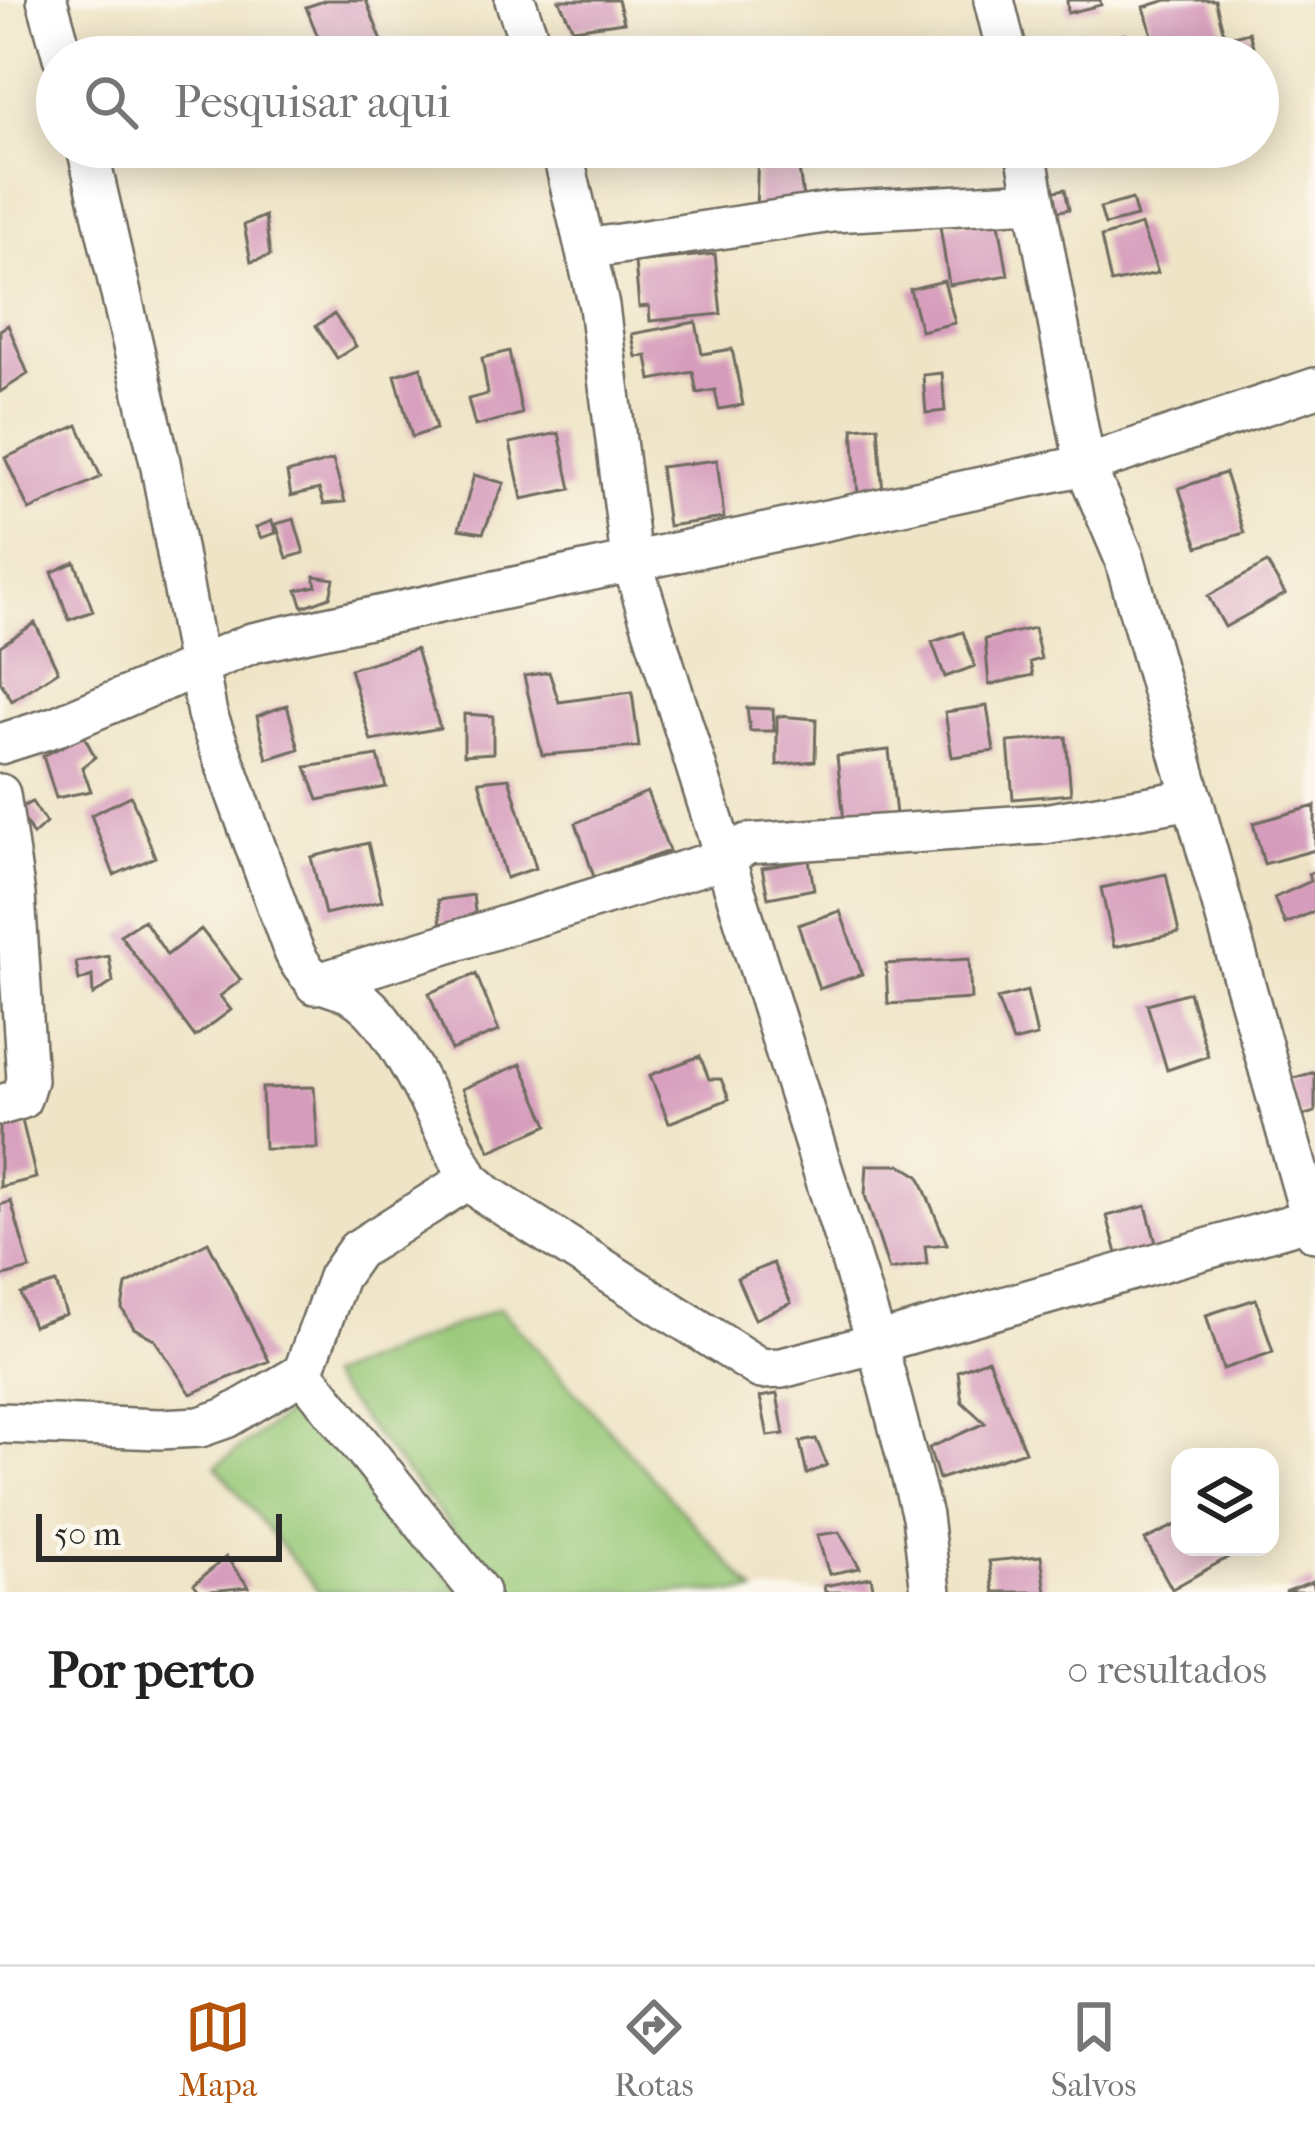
<!DOCTYPE html>
<html lang="pt">
<style>
:root{--surface:#fff;--page:#f6f6f6;--text:#222;--muted:#767676;--line:#e0e0e0;--accent:#b45309}
body{margin:0;font-family:"IM FELL French Canon",serif;background:var(--page);color:var(--text)}
.controls{position:absolute;right:36px;bottom:36px;display:grid;overflow:hidden;border-radius:24px;box-shadow:0 6px 30px #0003}
.controls button{width:108px;height:108px;display:grid;place-items:center;padding:0;border:0;border-bottom:3px solid var(--line);background:var(--surface);color:var(--text);font:60px sans-serif}
.scale{position:absolute;left:36px;bottom:30px;width:246px;box-sizing:border-box;padding-left:12px;border:6px solid #2b2b2b;border-top:0;font-size:33px;line-height:42px;white-space:nowrap;color:#2b2b2b;-webkit-text-stroke:9px #fbf7ec;paint-order:stroke}
.list{margin:0;padding:0;list-style:none}
h2{display:flex;justify-content:space-between;align-items:center;height:156px;margin:0;padding:0 48px;font-size:51px}
h2 small{font-size:39px;font-weight:400;color:var(--muted)}
.icon{flex:none;width:66px;height:66px;fill:none;stroke:currentColor;stroke-width:2;stroke-linecap:round;stroke-linejoin:round}
.map{position:relative;flex:none;width:1315px;height:1592px;overflow:hidden}
.search{position:absolute;background:var(--surface);box-shadow:0 6px 30px #0003;left:36px;right:36px;top:36px;height:132px;display:flex;align-items:center;gap:30px;box-sizing:border-box;padding:0 42px;border-radius:66px;color:var(--muted);font-size:45px}
.sheet{height:372px;background:var(--surface)}
nav{display:flex;justify-content:space-around;align-items:center;box-sizing:border-box;height:168px;border-top:3px solid var(--line);background:var(--surface);font-size:33px;color:var(--muted)}
nav a{display:grid;justify-items:center;gap:6px}
nav .on{color:var(--accent)}
.map>svg:first-child{display:block}
.green{fill:#97c877;stroke:#617a51;stroke-width:3}
.building{fill:#d69cbc}
.lines{fill:none;stroke-linecap:round;stroke-linejoin:round}
.minor-casing{stroke:#706c61;stroke-width:44}
.minor{stroke:#fff;stroke-width:39}
</style>
<div class="map">
<svg width="1315" height="1592" viewBox="0 0 1315 1592">
<rect width="100%" height="100%" fill="#fbf7ec"/>
<filter id="ink" filterUnits="userSpaceOnUse"><feTurbulence type="fractalNoise" baseFrequency=".00833" numOctaves="2"/><feDisplacementMap in="SourceGraphic" scale="24" xChannelSelector="R" yChannelSelector="G"/><feConvolveMatrix kernelMatrix="1 2 1 2 8 2 1 2 1" color-interpolation-filters="sRGB"/></filter>
<filter id="wash" filterUnits="userSpaceOnUse"><feTurbulence type="fractalNoise" baseFrequency=".004" numOctaves="4" result="noise"/><feDisplacementMap in="SourceGraphic" scale="48" xChannelSelector="R" yChannelSelector="G"/><feGaussianBlur stdDeviation="2.7" result="paint"/><feColorMatrix in="noise" values="0 0 0 0 0 0 0 0 0 0 0 0 0 0 0 0 0 1.4 0 .05"/><feComposite in="paint" operator="in"/></filter>
<g filter="url(#wash)">
<rect width="100%" height="100%" fill="#efe4c6"/>
<path class="green" d="M500 1308 755 1592H505L327 1377Z
M299 1404 462 1592H319L216 1466Z"/>
<g id="blocks">
<path class="building" d="M327 0H366L386 52 326 57 306 7Z
M559 0H618L624 22 573 29Z
M1067 0H1100L1101 5 1068 13Z
M1167 0H1215L1225 38 1249 32 1256 57H1209L1203 36 1156 49 1144 7Z
M1125 34 1129 54 1151 50 1153 57H1080L1078 45Z
M423 45 430 52 462 46 463 57H398Z
M319 147H342L344 153H320Z
M758 147H796L804 205 756 212Z
M1065 189 1069 209 1050 213 1046 193Z
M1132 199 1137 217 1105 225 1100 208Z
M265 216 270 256 251 262 244 225Z
M998 217 1008 275 949 285 940 226Z
M1141 225 1158 273 1111 283 1101 237Z
M715 254 721 314 650 321 649 306 639 307 635 262Z
M944 281 955 323 921 331 910 289Z
M334 314 356 346 337 358 316 326Z
M696 322 702 354 732 349 743 405 719 409 715 390 697 393 693 372 651 380 647 356 636 357 632 334Z
M8 325 28 374 0 392V330Z
M509 351 522 414 475 426 468 399 488 394 482 358Z
M421 367 436 429 412 437 395 375Z
M942 373 945 411 926 413 923 375Z
M78 425 101 477 29 510 5 458Z
M878 426 883 494 858 496 853 428Z
M559 433 571 489 522 499 510 443Z
M333 460 345 502 324 504 319 489 291 496 287 473Z
M717 460 724 518 668 526 660 467Z
M1225 473 1244 533 1198 547 1179 488Z
M474 475 504 483 483 533 459 529Z
M294 519 304 553 287 558 276 524Z
M272 521 276 533 261 538 256 527Z
M75 562 93 611 69 620 52 572Z
M1267 563 1285 594 1225 627 1208 596Z
M314 576 334 579 330 597 303 607 297 590 316 586Z
M35 623 58 671 12 701 0 681V646Z
M1034 628 1041 659 1030 662 1033 675 989 685 985 639Z
M963 632 975 666 945 677 932 642Z
M416 649 440 728 371 741 350 669Z
M549 672 559 702 632 692 639 747 542 755 524 676Z
M287 705 299 749 267 759 257 716Z
M987 706 994 751 952 757 945 712Z
M747 708 773 709 774 731H750Z
M464 714 493 716V753L464 755Z
M777 716 816 719 815 761 777 765Z
M84 736 95 757 82 767 91 791 56 798 43 756Z
M1066 737 1071 794 1013 799 1008 742Z
M889 750 896 815 844 821 837 756Z
M378 756 386 787 318 800 306 767Z
M509 778 536 868 506 878 479 781Z
M647 792 669 851 594 877 576 823Z
M131 796 155 857 114 875 91 815Z
M32 802 46 823 33 835 18 809Z
M1315 806V850L1264 864 1253 823Z
M368 843 382 901 325 914 311 857Z
M809 860 814 889 768 898 762 868Z
M1315 871V911L1285 924 1274 898 1311 881 1308 874Z
M1166 874 1179 933 1114 947 1101 888Z
M473 895 476 920 441 925 438 900Z
M840 911 862 974 819 989 798 925Z
M144 920 167 955 201 929 241 980 220 996 231 1010 195 1037 120 935Z
M109 956 113 982 93 995 92 976 79 981 76 962Z
M969 959 971 999 888 1004 886 964Z
M476 974 499 1031 451 1050 429 993Z
M1027 991 1037 1036 1013 1042 997 999Z
M1189 992 1208 1056 1167 1070 1147 1004Z
M700 1056 709 1079H721L729 1099 669 1123 650 1075Z
M521 1064 548 1125 490 1151 462 1089Z
M1315 1072V1112L1298 1117 1286 1080Z
M314 1087 318 1149H264L262 1088Z
M20 1112 36 1178 0 1187V1115Z
M867 1165H901L919 1176 947 1244 925 1246 927 1264 889 1270 865 1195Z
M11 1201 30 1269 0 1277V1205Z
M1146 1206 1158 1250 1119 1261 1107 1216Z
M208 1242 269 1361 191 1394 154 1339 134 1328 122 1309 126 1285Z
M773 1263 791 1303 755 1319 737 1278Z
M56 1283 66 1314 33 1326 21 1294Z
M1256 1299 1273 1352 1223 1369 1206 1315Z
M988 1359 1025 1451 939 1479 929 1448 985 1423 962 1402 958 1371Z
M777 1394 784 1434 768 1436 760 1397Z
M816 1439 827 1465 807 1474 800 1442Z
M1180 1523V1547H1229L1232 1555 1172 1589 1145 1540Z
M839 1532 860 1568 829 1574 817 1535Z
M1041 1556 1046 1592H994L989 1561Z
M226 1557 249 1587 200 1592 194 1584Z
M871 1577 874 1592H825L824 1586Z
M1313 1581 1315 1592H1285Z"/>
</g>
</g>
<g filter="url(#ink)">
<use href="#blocks" fill-opacity="0" stroke="#706c61" stroke-width="3"/>
<g class="lines">
<defs>
<path id="minor" d="M47 0 63 57
M515 0 535 57
M994 0 1008 57
M87 147 160 462 207 714 292 947C314 1000 337 975 369 1007 402 1038 446 1136 469 1179L487 1195 761 1369 782 1368 877 1343 1315 1218
M561 147 599 306 631 559 877 1343 922 1516 931 1592
M1025 147 1085 465 1124 557 1315 1232
M586 249 832 212 1035 201
M0 744 57 726 252 643 1085 465 1315 388
M0 794 15 895 27 1080 21 1099 0 1105
M315 984 726 858 747 844 1044 824 1193 799
M303 1373 479 1592
M0 1423 160 1429 200 1427 226 1418 303 1373 338 1277 357 1250 469 1179"/>
</defs>
<use href="#minor" class="minor-casing"/>
<use href="#minor" class="minor"/>
</g>
</g>
</svg>
<div class="controls">
<button><svg class="icon" aria-label="layers" viewBox="0 0 24 24"><path d="M12 4l9 5-9 5-9-5zM3 14l9 5 9-5"/></svg></button>
</div>
<div class="scale">50 m</div>
<div class="search"><svg class="icon" aria-label="search" viewBox="0 0 24 24"><circle cx="10" cy="10" r="6"/><path d="M15 15l6 6"/></svg>Pesquisar aqui</div>
</div>
<section class="sheet">
<h2>Por perto<small>0 resultados</small></h2>
<ul class="list">
</ul>
</section>
<nav>
<a class="on"><svg class="icon" aria-label="map" viewBox="0 0 24 24"><path d="M3 6l6-2 6 2 6-2v14l-6 2-6-2-6 2zM9 4v14M15 6v14"/></svg>Mapa</a>
<a><svg class="icon" aria-label="directions" viewBox="0 0 24 24"><path d="M12 3l9 9-9 9-9-9zM9 14v-3h6M13 9l2 2-2 2"/></svg>Rotas</a>
<a><svg class="icon" aria-label="saved" viewBox="0 0 24 24"><path d="M7 4h10v16l-5-4-5 4z"/></svg>Salvos</a>
</nav>
